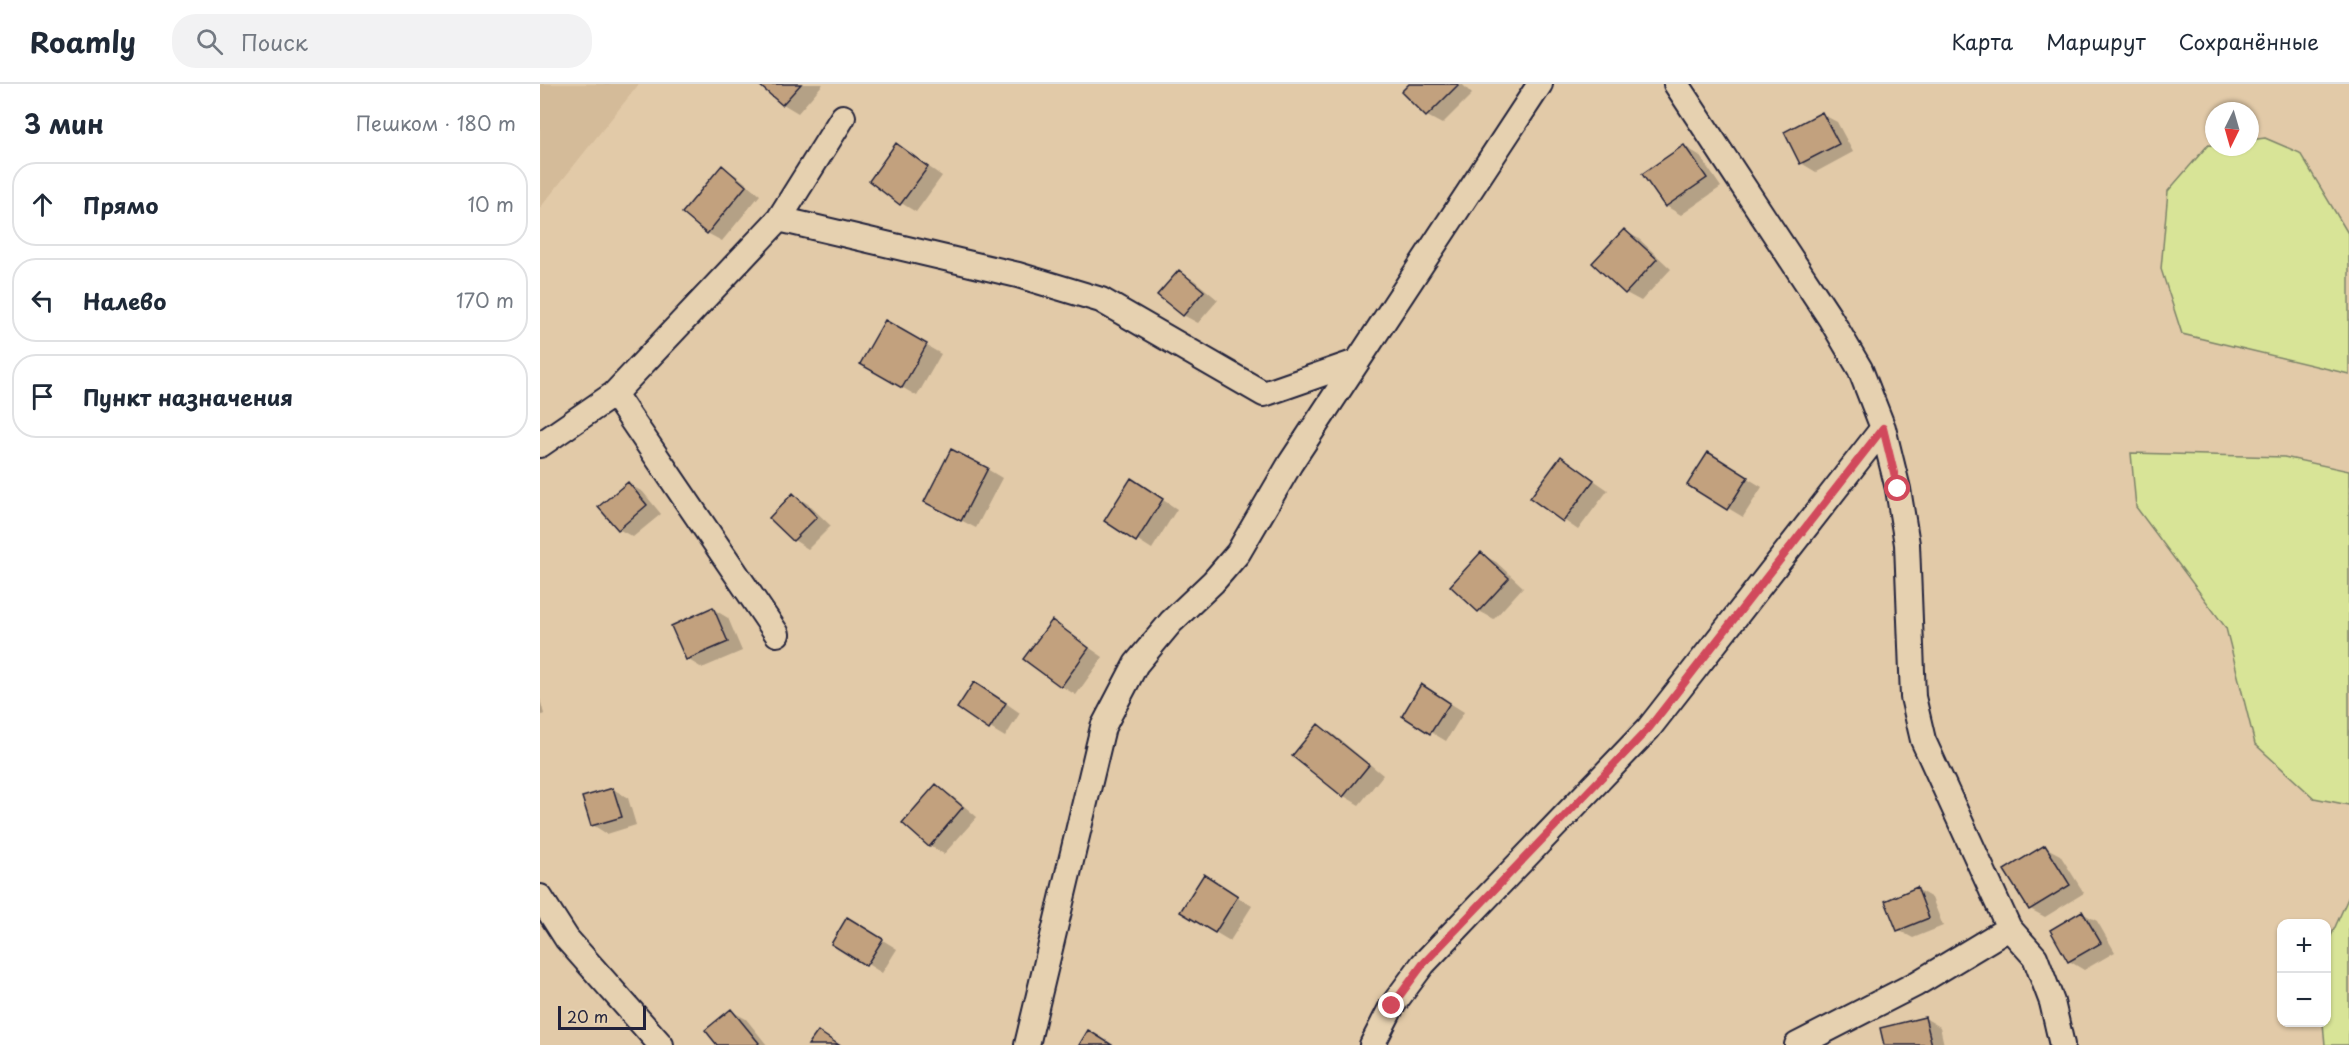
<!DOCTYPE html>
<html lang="ru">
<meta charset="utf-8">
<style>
:root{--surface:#fff;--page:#f2f2f3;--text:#1f2937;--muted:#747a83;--line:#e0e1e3}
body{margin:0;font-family:"Playpen Sans",sans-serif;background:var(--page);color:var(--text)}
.controls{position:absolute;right:18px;bottom:18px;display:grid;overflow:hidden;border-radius:12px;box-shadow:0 2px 4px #0004}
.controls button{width:54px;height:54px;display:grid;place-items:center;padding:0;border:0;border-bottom:2px solid var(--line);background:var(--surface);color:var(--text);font:30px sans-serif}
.compass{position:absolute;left:1665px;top:18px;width:54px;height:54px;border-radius:50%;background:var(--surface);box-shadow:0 2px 4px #0004;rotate:185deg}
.scale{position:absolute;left:18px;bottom:15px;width:88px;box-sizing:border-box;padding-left:6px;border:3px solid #22223b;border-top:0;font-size:16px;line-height:21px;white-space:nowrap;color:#22223b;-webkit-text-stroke:4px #e6d1b0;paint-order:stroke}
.stop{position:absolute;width:18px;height:18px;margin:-14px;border:4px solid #d1495b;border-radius:50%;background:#fff}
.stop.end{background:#d1495b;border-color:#fff;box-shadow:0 2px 6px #0008}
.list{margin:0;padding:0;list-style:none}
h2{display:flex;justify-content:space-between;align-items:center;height:78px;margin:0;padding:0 24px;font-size:26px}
h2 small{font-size:20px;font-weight:400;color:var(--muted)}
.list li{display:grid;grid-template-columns:39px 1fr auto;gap:18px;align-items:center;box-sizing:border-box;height:84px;margin:0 12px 12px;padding:0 12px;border:2px solid var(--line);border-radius:24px}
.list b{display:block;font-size:22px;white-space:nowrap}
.list em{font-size:20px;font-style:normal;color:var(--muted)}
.icon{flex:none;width:33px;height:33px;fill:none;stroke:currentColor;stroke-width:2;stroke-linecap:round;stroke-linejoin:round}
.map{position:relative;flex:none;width:1809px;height:961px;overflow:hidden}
header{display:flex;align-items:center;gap:36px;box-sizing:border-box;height:84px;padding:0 30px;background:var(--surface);border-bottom:2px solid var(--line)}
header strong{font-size:28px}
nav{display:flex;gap:33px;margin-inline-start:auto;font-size:21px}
.search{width:420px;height:54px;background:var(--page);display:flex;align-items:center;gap:15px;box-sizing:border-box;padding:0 21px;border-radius:24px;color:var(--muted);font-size:22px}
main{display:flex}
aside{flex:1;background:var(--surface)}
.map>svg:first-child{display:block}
.built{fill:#d4bb99}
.green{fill:#d8e497;stroke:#7d8369;stroke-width:1.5}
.shadow{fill:#0003}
.building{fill:#c2a17e;stroke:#22223b;stroke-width:1.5}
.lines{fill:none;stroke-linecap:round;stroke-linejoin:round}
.street-casing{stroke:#22223b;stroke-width:28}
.street{stroke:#e6d1b0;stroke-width:24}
.route{stroke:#d1495b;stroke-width:8}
</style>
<header>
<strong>Roamly</strong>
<div class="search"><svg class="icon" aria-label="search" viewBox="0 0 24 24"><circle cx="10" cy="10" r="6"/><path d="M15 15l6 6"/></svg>Поиск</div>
<nav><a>Карта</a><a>Маршрут</a><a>Сохранённые</a></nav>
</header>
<main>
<aside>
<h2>3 мин<small>Пешком · 180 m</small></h2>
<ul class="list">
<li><svg class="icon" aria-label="ahead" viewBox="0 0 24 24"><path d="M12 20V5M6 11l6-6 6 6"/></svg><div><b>Прямо</b></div><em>10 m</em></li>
<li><svg class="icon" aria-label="left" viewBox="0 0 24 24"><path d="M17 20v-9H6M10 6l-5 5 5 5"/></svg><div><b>Налево</b></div><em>170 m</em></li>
<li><svg class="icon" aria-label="arrive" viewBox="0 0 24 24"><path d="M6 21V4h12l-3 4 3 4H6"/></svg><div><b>Пункт назначения</b></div></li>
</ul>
</aside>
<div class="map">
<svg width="1809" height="961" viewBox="0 0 1809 961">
<rect width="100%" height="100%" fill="#e2caa8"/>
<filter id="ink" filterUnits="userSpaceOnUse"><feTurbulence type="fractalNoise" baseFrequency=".0167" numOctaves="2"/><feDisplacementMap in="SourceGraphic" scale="12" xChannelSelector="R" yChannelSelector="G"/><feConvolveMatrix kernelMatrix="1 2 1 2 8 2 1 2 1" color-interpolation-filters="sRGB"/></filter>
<g filter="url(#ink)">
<path class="built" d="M0 0H99L0 124Z"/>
<path class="green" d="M1725 54 1760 69 1809 151V290L1642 250 1621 185 1628 107 1668 61 1710 63V56Z
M1591 369 1744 373 1809 387V721L1774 714 1715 660 1686 544 1596 423Z
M1809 812V961H1785L1783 939 1786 938 1787 861Z"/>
<path class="shadow" d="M221 0H283L258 29 243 20Z
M871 0H922L932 10 902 40 887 32 863 8Z
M1282 30 1297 38 1313 68 1276 88 1261 79Z
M357 61 402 92 376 128 361 119Z
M1144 62 1159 71 1181 103 1141 131 1126 122Z
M182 83 197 92 220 111 182 157 167 149Z
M1084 147 1099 155 1131 185 1101 217 1086 209Z
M639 188 654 196 678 216 658 239 643 231Z
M346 238 401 270 377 312 322 280Z
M1022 374 1068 406 1038 446 992 414Z
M1183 379 1222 403 1203 433 1149 401Z
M447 385 462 394 436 444 401 426Z
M88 400 103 408 121 430 93 453 78 445Z
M606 405 637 425 612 465 566 436Z
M253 411 268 420 291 442 268 465 254 456Z
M941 470 956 478 983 503 954 535 939 527Z
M173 525 188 534 202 567 162 584 147 575Z
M512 538 563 573 536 611 521 602Z
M450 608 480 629 465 653 450 644Z
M897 611 924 628 906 657 864 632Z
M0 615 4 630 0 632Z
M778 642 793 650 843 691 819 721 804 712 754 672Z
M396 702 411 711 437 733 404 770 390 762Z
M73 705 88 714 96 741 67 750 53 741Z
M1505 763 1520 771 1544 809 1505 833 1490 825Z
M679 801 712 822 690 857 675 848Z
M1377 805 1392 814 1403 842 1373 854 1358 846Z
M1542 829 1557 837 1575 868 1544 886 1529 877Z
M322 843 357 865 342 889 293 859Z
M191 927 206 935 227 961H179Z
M1385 934 1400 943 1404 961H1346Z"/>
<path class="building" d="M218 0H261L242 21Z
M869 0H917L918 1 886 33 861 8Z
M1282 28 1299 60 1260 80 1244 48Z
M356 59 388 83 360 121 329 97Z
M1144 61 1167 94 1125 123 1102 90Z
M182 81 206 102 167 150 142 129Z
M1084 145 1117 175 1085 210 1052 179Z
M639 186 664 207 643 232 617 211Z
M345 236 387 260 362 304 320 280Z
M411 365 448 384 421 437 384 418Z
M1168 368 1208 393 1187 426 1147 401Z
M1021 372 1054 396 1023 438 990 414Z
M591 394 623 415 596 458 564 437Z
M88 398 107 421 78 446 58 423Z
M253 409 277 433 253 457 229 434Z
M941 468 969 494 938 528 910 502Z
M173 523 188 558 146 576 131 542Z
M512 536 549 564 521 603 483 575Z
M434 598 466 619 449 646 417 624Z
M881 600 910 619 890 650 862 632Z
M778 640 829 681 803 713 752 672Z
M396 700 423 723 389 763 362 739Z
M73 704 82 733 51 742 42 713Z
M1505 761 1530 801 1489 826 1464 786Z
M664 790 698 812 675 849 640 828Z
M1377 803 1389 834 1357 847 1345 817Z
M1542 827 1561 859 1528 878 1510 846Z
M307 833 343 855 326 882 291 860Z
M191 925 219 959 217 961H177L165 946Z
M1385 933 1392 961H1344L1340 944Z
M548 946 572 961H539Z
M278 947 299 961H268Z"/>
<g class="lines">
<defs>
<path id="street" d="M1136 0 1290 234 1320 285 1343 344 1358 405 1367 460 1373 613 1383 656 1469 844 1495 873 1512 918 1522 961
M239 135 303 33
M74 310 237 550
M0 361 74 310 239 135 478 191 561 216 724 310 816 278
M0 813 27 855 121 961
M487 961 563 643 596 580 631 538 673 498 698 469 750 380 1000 0
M832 961 852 922 883 880 1109 644 1343 344
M1257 961 1376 900 1469 844"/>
</defs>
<use href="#street" class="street-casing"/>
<use href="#street" class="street"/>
</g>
</g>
<g class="lines" filter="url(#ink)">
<path class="route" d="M852 922 883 880 1109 644 1343 344 1358 405"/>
</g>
</svg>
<div class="controls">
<button>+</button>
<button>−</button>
</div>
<svg class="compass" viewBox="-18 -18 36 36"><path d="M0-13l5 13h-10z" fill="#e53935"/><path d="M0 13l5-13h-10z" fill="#747a83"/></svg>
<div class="scale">20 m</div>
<div class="stop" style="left:1358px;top:405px"></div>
<div class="stop end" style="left:852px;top:922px"></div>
</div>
</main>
